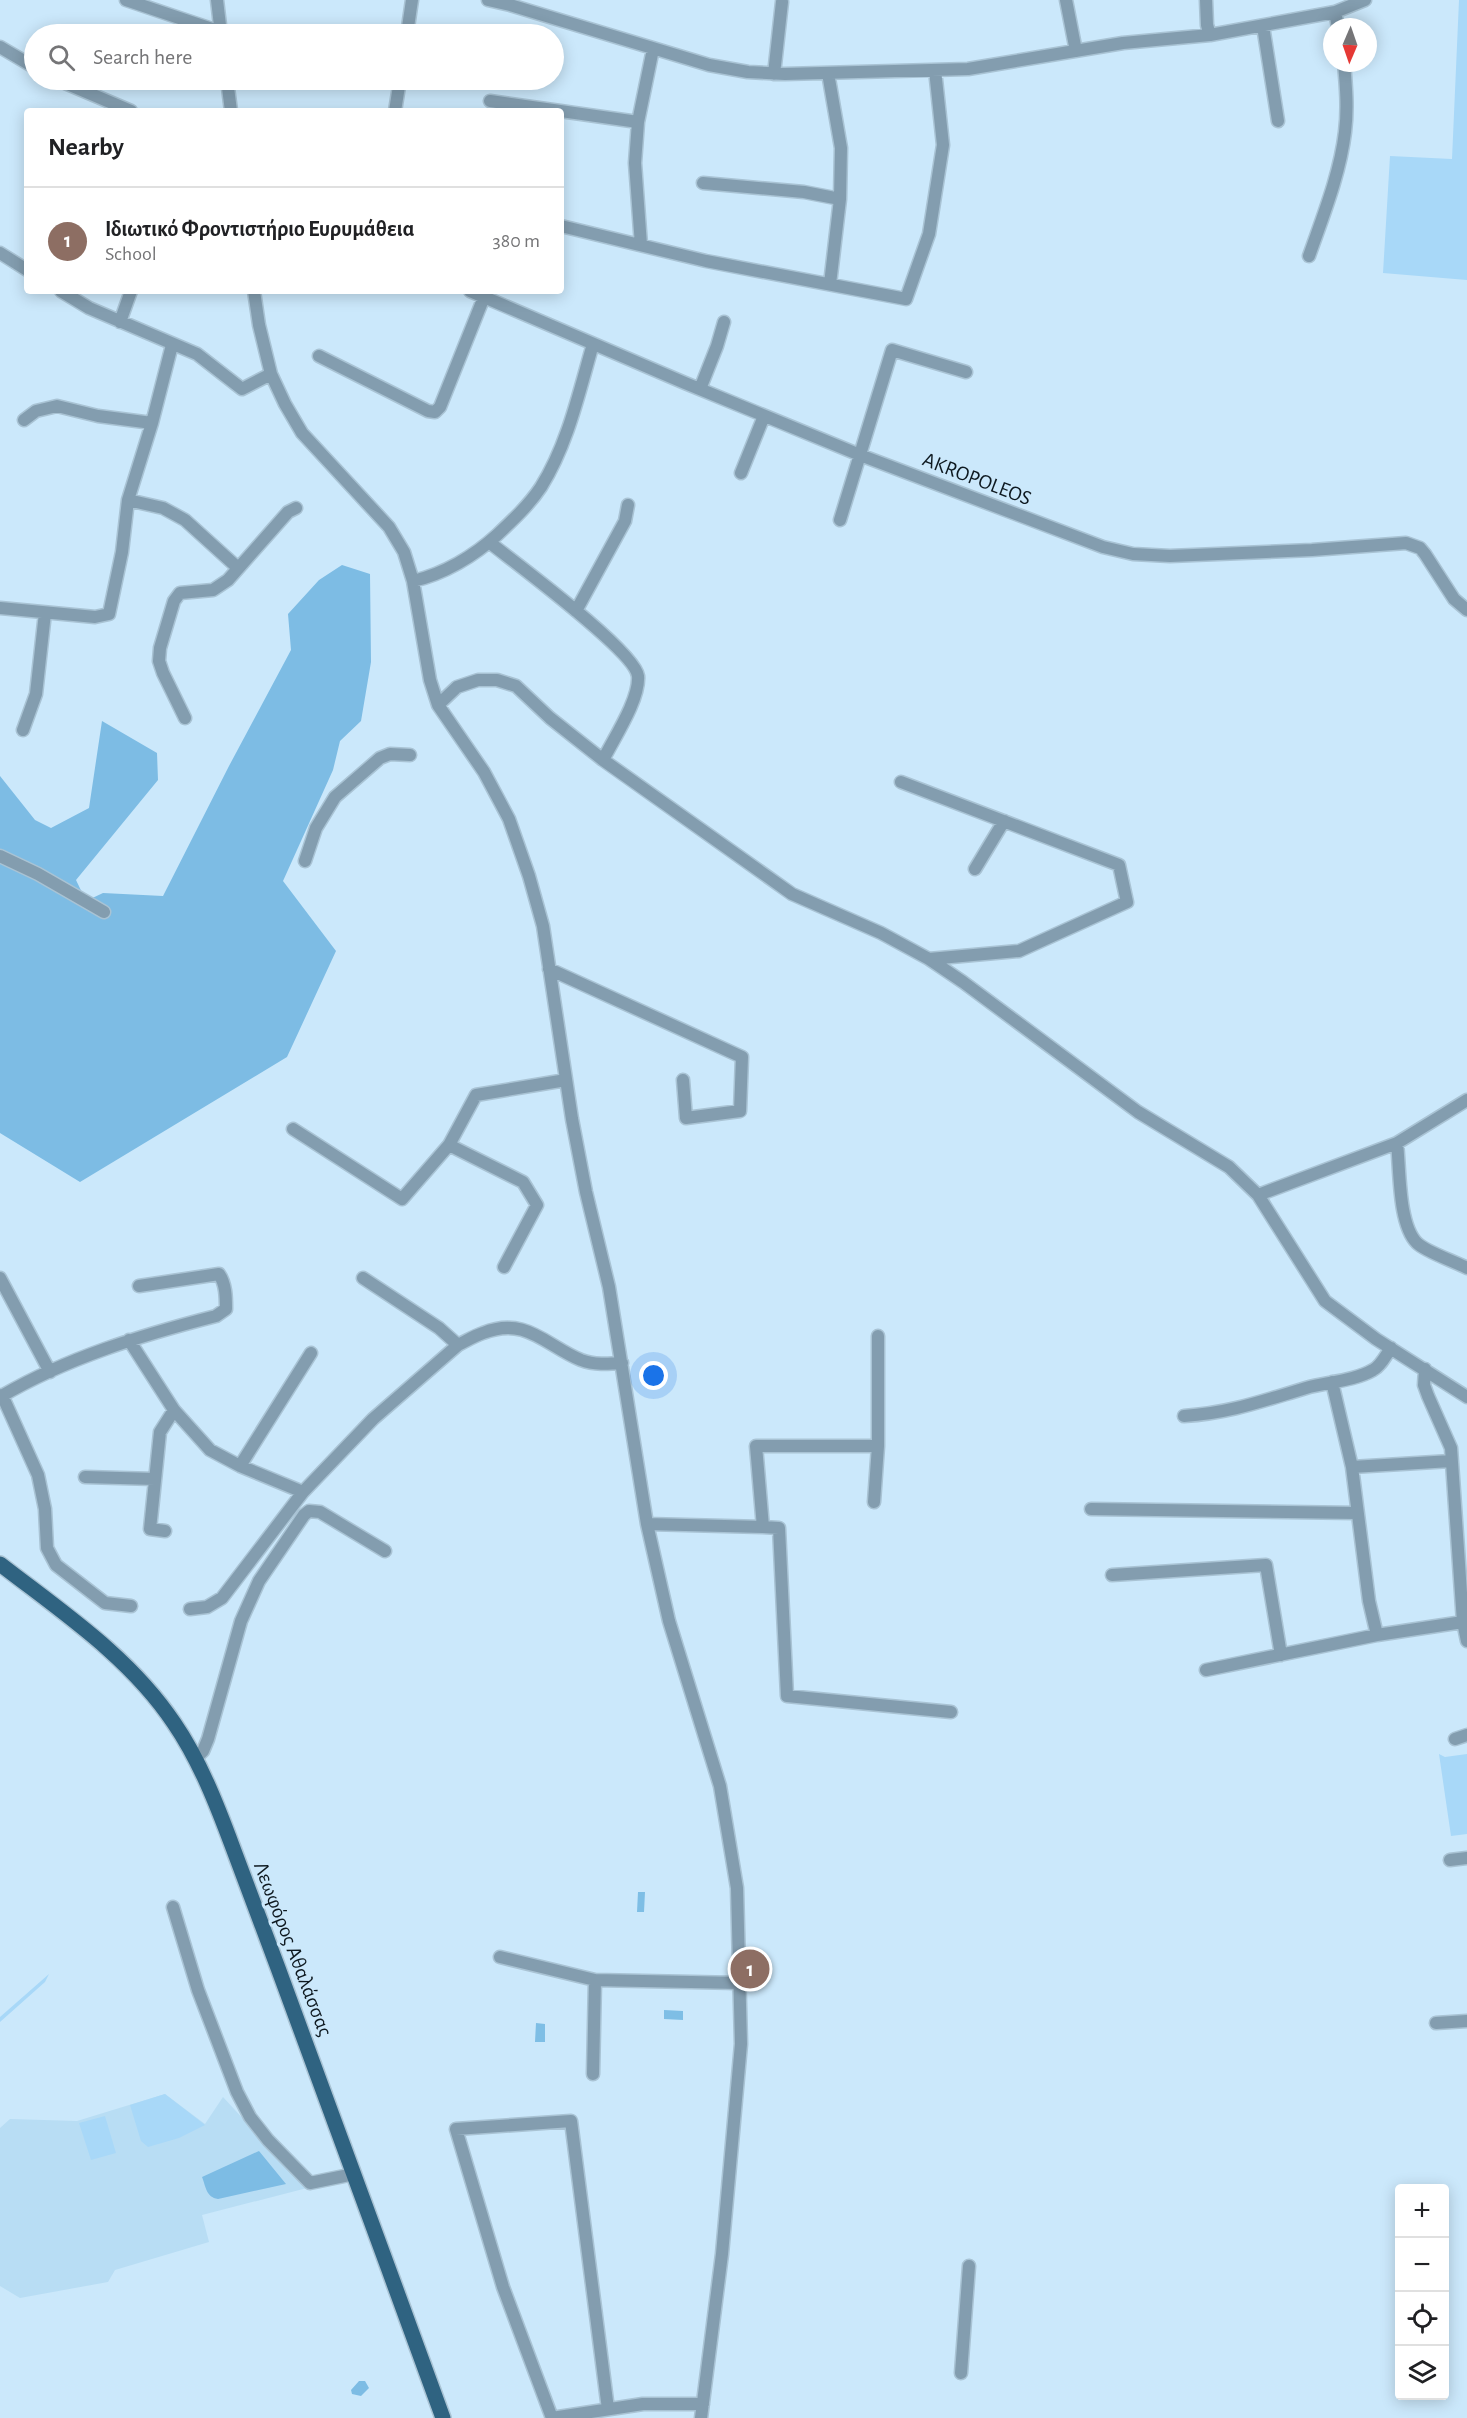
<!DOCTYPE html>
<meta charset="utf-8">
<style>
:root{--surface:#fff;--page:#f2f2f2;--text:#202124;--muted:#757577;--line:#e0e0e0;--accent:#ba2c29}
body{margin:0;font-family:"Alegreya Sans",sans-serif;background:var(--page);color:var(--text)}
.controls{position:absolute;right:18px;bottom:18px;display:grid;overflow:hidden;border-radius:6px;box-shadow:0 3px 15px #0003}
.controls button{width:54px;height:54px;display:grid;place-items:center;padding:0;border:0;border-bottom:2px solid var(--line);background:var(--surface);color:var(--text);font:30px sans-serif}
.compass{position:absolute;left:1323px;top:18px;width:54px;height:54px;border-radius:50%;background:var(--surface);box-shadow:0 3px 15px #0003;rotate:182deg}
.you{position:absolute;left:654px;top:1376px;width:21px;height:21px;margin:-15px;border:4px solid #fff;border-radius:50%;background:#1a73e8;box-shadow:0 0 0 9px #1a73e833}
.badge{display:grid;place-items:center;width:39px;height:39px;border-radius:50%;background:var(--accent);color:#fff;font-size:20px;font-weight:700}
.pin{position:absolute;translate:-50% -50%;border:3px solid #fff;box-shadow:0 2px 6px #0006}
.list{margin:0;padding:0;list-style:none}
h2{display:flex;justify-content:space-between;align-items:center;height:78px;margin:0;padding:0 24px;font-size:26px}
h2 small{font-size:20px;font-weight:400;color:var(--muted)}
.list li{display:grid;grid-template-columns:39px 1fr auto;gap:18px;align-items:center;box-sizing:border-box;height:108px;padding:0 24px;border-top:2px solid var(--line)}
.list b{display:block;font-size:22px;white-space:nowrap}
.list p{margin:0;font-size:20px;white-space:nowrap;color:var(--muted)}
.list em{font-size:20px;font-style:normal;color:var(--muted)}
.icon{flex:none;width:33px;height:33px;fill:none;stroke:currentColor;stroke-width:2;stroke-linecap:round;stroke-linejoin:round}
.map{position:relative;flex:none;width:1467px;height:2418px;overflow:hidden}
.search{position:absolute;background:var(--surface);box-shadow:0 3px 15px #0003;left:24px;top:24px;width:540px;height:66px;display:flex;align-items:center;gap:15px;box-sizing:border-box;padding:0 21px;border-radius:33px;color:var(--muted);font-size:22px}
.panel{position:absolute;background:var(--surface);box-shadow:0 3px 15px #0003;left:24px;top:108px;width:540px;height:186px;border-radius:6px}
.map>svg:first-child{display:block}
.built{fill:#b8ddf4}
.green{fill:#a8d8f8}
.forest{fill:#7dbce4}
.water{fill:#7ebee5}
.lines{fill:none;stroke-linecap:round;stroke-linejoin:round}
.minor-casing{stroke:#a9c3d4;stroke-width:15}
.major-casing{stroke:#a9c3d4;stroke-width:18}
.minor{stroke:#839daf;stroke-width:12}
.major{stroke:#2f6381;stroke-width:15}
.labels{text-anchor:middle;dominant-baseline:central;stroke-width:6;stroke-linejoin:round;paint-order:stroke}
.street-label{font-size:21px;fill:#0e1920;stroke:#cbe8fb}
</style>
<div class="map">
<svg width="1467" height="2418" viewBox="0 0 1467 2418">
<rect width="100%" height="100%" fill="#cbe8fb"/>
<path class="built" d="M165 2094 205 2124 223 2097 307 2188 202 2215 209 2242 115 2270 108 2282 20 2298 0 2286V2128L10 2119 77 2121Z"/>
<path class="green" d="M1459 0H1467V280L1383 273 1390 156 1452 159Z
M1439 1754 1445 1757 1467 1754V1834L1451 1836Z
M49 1974 45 1982 0 2022V2017Z
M165 2094 205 2125 179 2138 148 2147 141 2141 130 2105Z
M105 2116 116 2153 91 2160 79 2123Z"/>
<path class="forest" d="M342 565 370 574 371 662 361 721 340 741 333 770 283 881 336 951 287 1057 80 1182 0 1133V776L35 820 51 828 89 808 102 721 157 753 158 780 76 880 86 901 103 893 163 896 229 766 291 650 288 614 319 580Z
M259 2151 286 2184 218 2199C206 2197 206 2187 202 2177Z
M359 2381H365L369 2388 361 2396 352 2394 351 2390Z"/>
<path class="water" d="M638 1892H645L644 1912H637Z
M664 2010 683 2011V2020L664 2019Z
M536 2023 545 2024V2042H535Z"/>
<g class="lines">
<defs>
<path id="minor" d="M126 0 221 32
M217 0 221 34
M488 0 510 5 709 65 748 72 785 74 968 69 1123 43 1210 35 1335 12 1365 0
M1066 0 1076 51
M1206 0 1207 25 1210 35
M1335 12 1338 27
M1263 26 1278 121
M407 34 412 0
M0 47 34 67
M828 73 841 148 840 199 830 284
M774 74 782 2
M58 80 131 111
M227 80 231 111
M490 101 638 122
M395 111 400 80
M703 183 804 192 840 199
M561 226 706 261 906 299 929 234 943 145 935 70
M641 245 635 163 638 122 653 49
M0 253 27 270
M1309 256C1323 216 1340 174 1345 132 1348 109 1346 86 1344 63
M61 291 89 308 197 354 242 389 271 374
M254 291 259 325 271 374 285 404 302 433 389 527 404 552 413 581 430 680 438 705 484 772 509 819 529 876 543 926 572 1119 586 1192 609 1287 647 1524 669 1621 720 1786 737 1888 741 2044 722 2254 701 2418
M470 291 685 383 860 455 1103 547 1133 554 1170 556 1312 550 1406 543 1420 548 1425 554 1454 599 1467 610
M120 322 131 291
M319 356 428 411 435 412 440 407 484 297
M700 389 717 346 724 322
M24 420 36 411 57 406 98 416 152 423
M741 473 764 416
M128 500 163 508 185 520 238 568
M840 520 892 350 966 372
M489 542C514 562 635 651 638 676 640 699 614 738 603 760
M413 581C444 574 474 556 497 535 513 520 529 505 541 487 568 444 579 392 593 344
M0 608 95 617 109 614 122 552 128 500 152 423 172 345
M576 611 625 521 628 505
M438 705 457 687 478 680H497L516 686 550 718 603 760 792 894 881 933 929 959 963 982 1138 1112 1229 1167 1258 1195 1325 1301 1376 1339 1467 1397
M185 718 163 673 159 661 160 648 174 601 180 593 213 590 228 580 288 512 296 508
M23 730 36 694 45 613
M901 782 1119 865 1127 902 1019 951 929 959
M0 856 38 874 104 912
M305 861 316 828 335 797 380 758 390 754 410 755
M975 869 1004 821
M549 969 742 1057 740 1111 686 1118 683 1080
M293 1129 402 1199 449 1145 476 1095 566 1080
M1397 1143C1400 1169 1398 1224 1417 1243 1426 1252 1454 1261 1467 1268
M449 1145 523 1182 537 1205 504 1267
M1258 1195 1397 1143 1467 1100
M0 1278 50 1372
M129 1340 174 1410 210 1450 240 1466 303 1492
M458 1345C466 1341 474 1336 483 1333 526 1316 545 1345 581 1360 594 1365 608 1364 622 1363
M1425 1369 1424 1385 1428 1396 1451 1448 1463 1622 1467 1641
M1332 1382 1352 1467 1369 1601 1377 1635
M2 1395 38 1475 45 1509 47 1548 56 1565 105 1603 131 1606
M0 1397C66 1358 142 1335 216 1316L226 1309C226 1298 226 1284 219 1274L139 1286
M1184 1416C1230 1413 1262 1401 1306 1388 1327 1382 1354 1381 1373 1370 1381 1366 1386 1355 1391 1348
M878 1446H756L763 1527 779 1528 787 1696 951 1712
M240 1466 311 1353
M1352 1467 1451 1461
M85 1477 155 1479
M874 1502 878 1446V1336
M1091 1509 1357 1513
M647 1524 763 1527
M165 1531 150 1529 160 1432 174 1410
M1112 1575 1266 1565 1281 1655
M190 1609 207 1607 222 1598 303 1492 373 1419 458 1345 439 1328 363 1278
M1206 1670 1377 1635 1463 1622
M1455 1739 1467 1735
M196 1758 203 1751 208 1739 241 1621 259 1581 304 1515 309 1511 320 1512 385 1551
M1450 1860 1467 1858
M173 1907 198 1990 237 2092 250 2117 268 2140 310 2183 354 2174
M500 1957 595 1980 739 1983
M1436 2023 1467 2021
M593 2074 595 1980
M961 2373 969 2266
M608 2409 571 2121 456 2129 503 2287 552 2418 643 2404H703"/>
<path id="major" d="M0 1564C62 1612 130 1657 174 1723 200 1761 217 1805 233 1848 248 1888 263 1928 278 1968 334 2118 388 2268 443 2418"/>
</defs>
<use href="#minor" class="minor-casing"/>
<use href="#major" class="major-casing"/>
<use href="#minor" class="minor"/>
<use href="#major" class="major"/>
</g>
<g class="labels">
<g class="street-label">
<text transform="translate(977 479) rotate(21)">AKROPOLEOS</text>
<text transform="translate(293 1949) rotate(69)">Λεωφόρος Αθαλάσσας</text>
</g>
</g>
</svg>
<div class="controls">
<button>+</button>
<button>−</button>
<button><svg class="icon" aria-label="locate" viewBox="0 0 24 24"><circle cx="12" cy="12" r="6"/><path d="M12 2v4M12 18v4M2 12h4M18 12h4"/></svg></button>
<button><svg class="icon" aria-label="layers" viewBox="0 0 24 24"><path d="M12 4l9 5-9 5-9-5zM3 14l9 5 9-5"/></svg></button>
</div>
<svg class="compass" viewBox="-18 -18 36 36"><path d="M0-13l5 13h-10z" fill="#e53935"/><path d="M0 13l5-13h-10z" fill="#757577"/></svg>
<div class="you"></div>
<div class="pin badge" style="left:750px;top:1969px;background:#8d6e63">1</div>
<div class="search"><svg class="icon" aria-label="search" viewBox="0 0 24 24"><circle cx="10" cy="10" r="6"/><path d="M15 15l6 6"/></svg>Search here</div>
<section class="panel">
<h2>Nearby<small></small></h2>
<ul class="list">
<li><span class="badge" style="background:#8d6e63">1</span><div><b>Ιδιωτικό Φροντιστήριο Ευρυμάθεια</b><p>School</p></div><em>380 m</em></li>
</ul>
</section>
</div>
